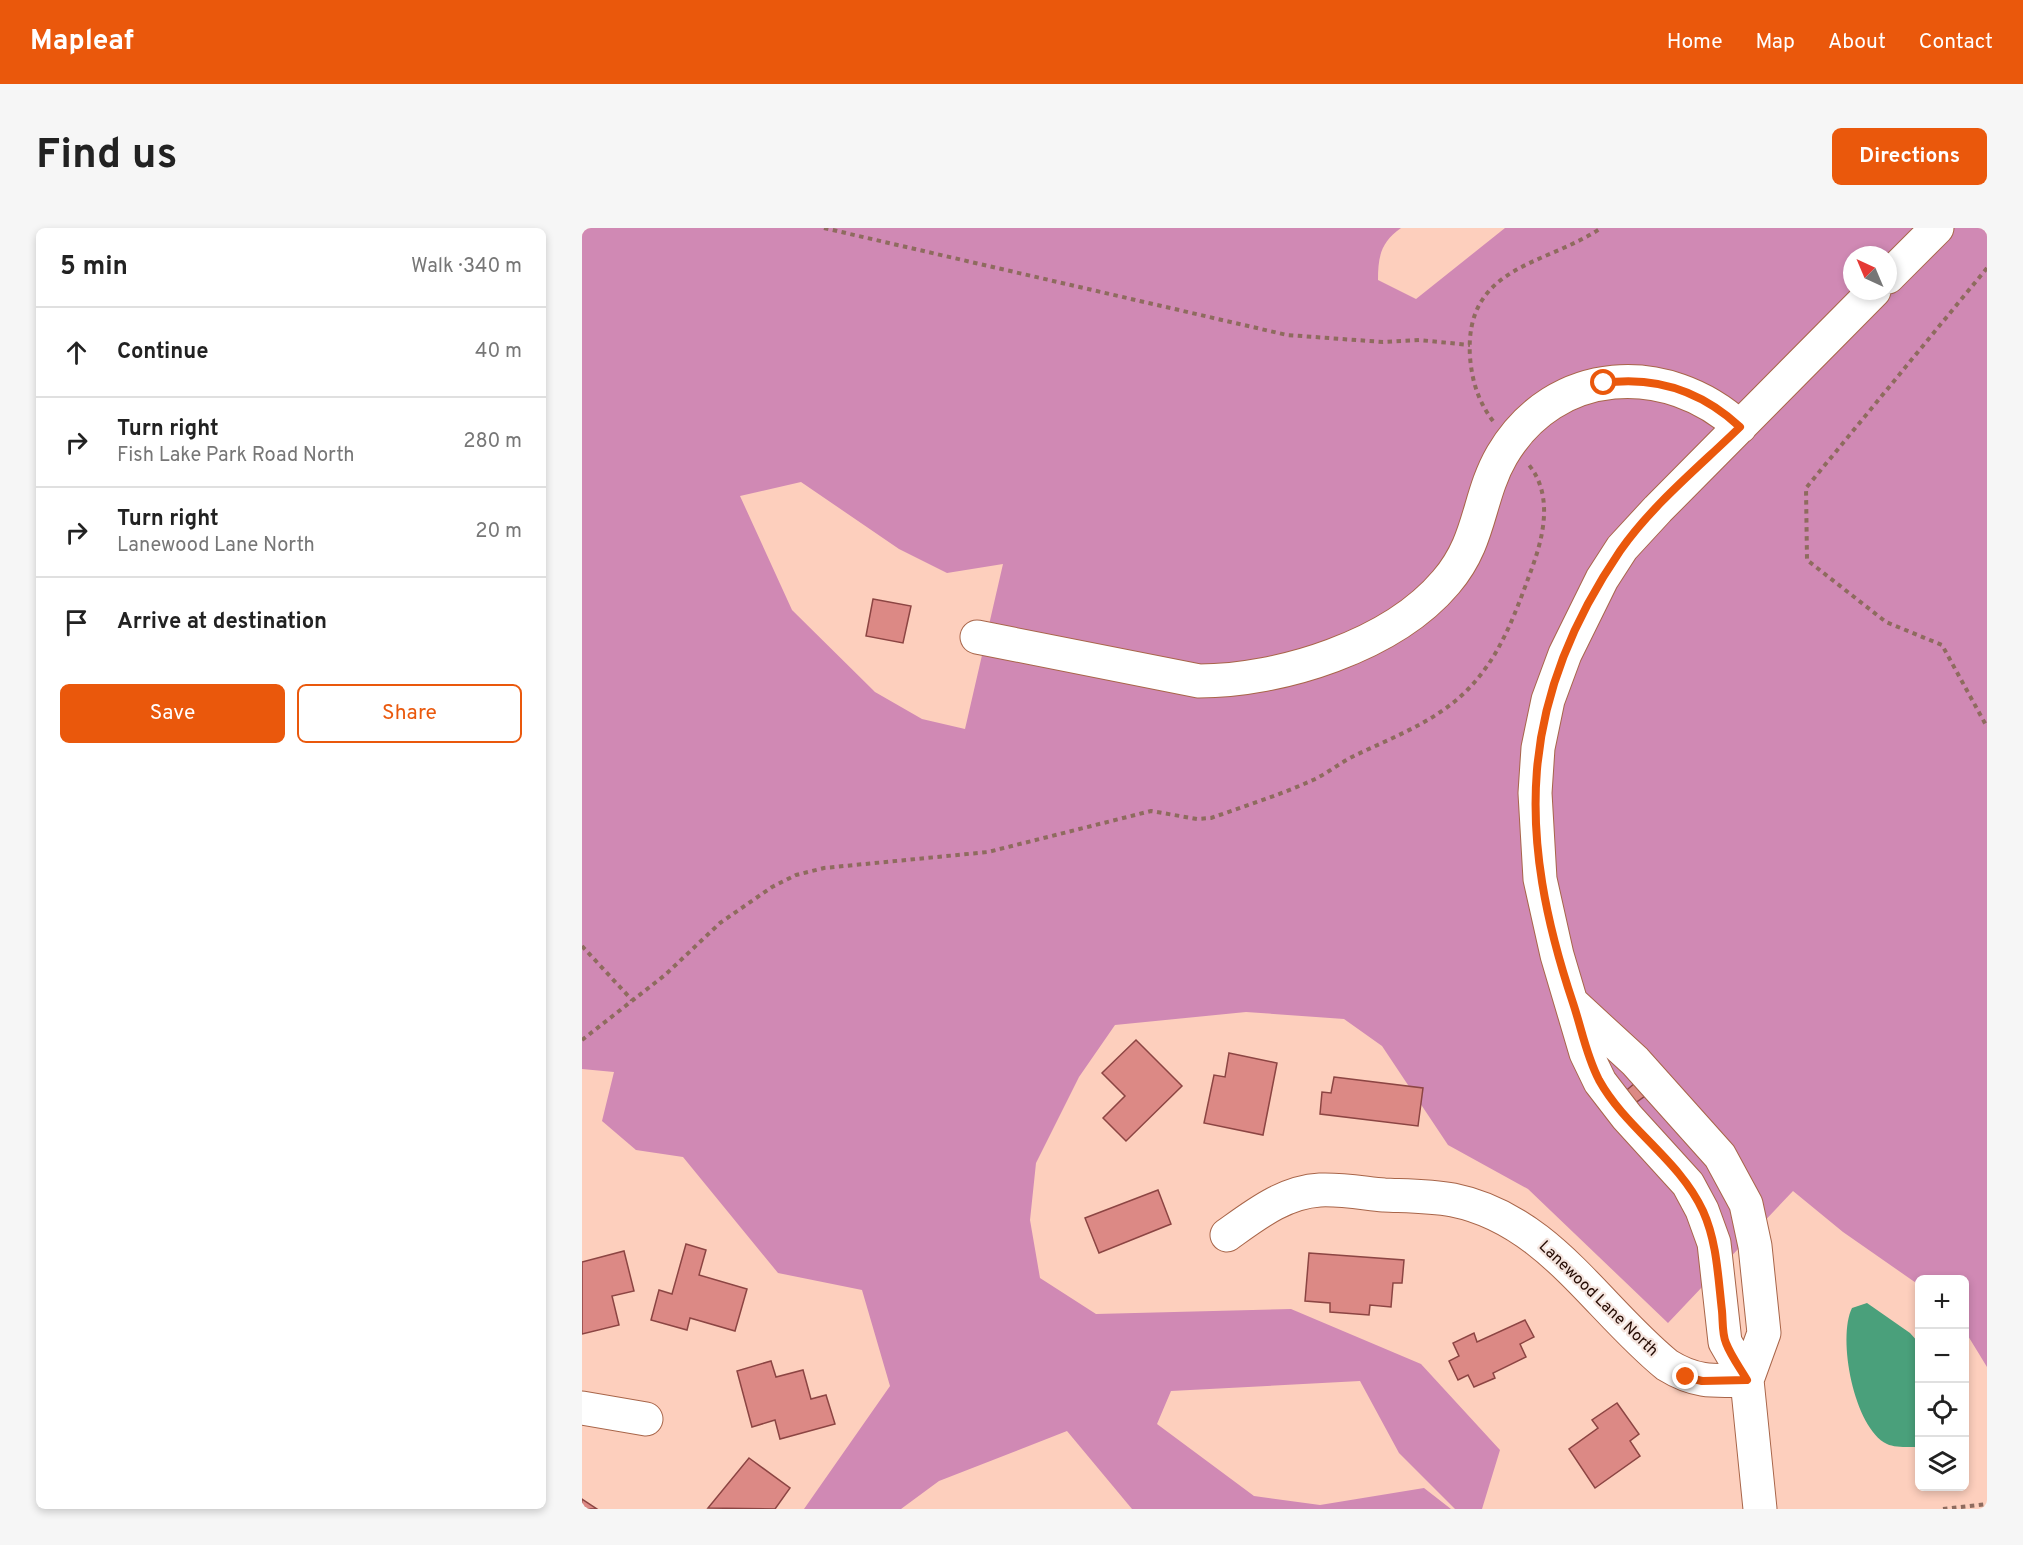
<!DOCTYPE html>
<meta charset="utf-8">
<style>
:root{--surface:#fff;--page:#f6f6f6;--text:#222;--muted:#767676;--line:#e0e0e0;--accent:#ea580c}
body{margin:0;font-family:Overpass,sans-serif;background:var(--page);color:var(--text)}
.controls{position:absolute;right:18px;bottom:18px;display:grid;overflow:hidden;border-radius:9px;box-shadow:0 3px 9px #0003}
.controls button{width:54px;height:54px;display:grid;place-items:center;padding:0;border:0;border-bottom:2px solid var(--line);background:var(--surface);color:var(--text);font:30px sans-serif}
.compass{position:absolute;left:1261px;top:18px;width:54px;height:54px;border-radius:50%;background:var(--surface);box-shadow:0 3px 9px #0003;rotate:316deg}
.stop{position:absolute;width:18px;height:18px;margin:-14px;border:4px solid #ea580c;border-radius:50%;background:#fff}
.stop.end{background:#ea580c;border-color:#fff;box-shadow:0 2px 6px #0008}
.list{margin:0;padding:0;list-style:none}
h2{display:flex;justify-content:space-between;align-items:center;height:78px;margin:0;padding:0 24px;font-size:26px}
h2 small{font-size:20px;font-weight:400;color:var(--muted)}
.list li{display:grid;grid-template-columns:39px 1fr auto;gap:18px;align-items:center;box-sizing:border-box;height:90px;padding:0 24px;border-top:2px solid var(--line)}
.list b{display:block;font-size:22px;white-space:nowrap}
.list p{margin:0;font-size:20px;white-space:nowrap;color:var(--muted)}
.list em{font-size:20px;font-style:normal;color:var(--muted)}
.actions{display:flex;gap:12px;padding:18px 24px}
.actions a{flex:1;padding:14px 0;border:2px solid var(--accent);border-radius:9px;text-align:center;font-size:21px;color:var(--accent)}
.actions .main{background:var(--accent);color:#fff}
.icon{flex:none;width:33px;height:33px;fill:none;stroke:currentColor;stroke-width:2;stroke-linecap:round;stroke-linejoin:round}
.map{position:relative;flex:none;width:1405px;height:1281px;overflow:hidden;border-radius:9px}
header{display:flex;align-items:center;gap:36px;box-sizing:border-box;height:84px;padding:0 30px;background:var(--accent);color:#fff}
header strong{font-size:28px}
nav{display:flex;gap:33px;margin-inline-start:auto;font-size:21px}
.intro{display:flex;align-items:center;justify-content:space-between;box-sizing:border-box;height:144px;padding:0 36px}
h1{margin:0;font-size:42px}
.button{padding:15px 27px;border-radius:9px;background:var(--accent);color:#fff;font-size:21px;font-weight:700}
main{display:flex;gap:36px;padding:0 36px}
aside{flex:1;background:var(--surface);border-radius:9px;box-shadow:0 3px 9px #0003}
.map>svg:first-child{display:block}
.forest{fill:#d089b4;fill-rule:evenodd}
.water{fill:#4aa07b}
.building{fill:#dc8985;stroke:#8c4543;stroke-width:1.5}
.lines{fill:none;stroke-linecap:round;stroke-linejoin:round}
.minor-casing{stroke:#a86549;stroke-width:35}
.path{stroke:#8e6b5e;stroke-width:4;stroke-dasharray:4.5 4.5;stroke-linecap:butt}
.minor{stroke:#fff;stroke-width:33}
.route{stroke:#ea580c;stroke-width:8}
.labels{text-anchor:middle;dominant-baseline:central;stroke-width:4.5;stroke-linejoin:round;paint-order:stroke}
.street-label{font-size:16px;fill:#250b03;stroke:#f4e4de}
</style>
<header>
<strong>Mapleaf</strong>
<nav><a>Home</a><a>Map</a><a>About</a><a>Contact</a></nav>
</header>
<div class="intro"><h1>Find us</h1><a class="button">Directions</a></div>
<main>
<aside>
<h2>5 min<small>Walk · 340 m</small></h2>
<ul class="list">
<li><svg class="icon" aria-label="ahead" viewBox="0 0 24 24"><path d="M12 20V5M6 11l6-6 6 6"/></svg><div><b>Continue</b></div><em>40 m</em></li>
<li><svg class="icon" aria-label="right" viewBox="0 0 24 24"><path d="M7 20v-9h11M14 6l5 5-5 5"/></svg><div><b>Turn right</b><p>Fish Lake Park Road North</p></div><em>280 m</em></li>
<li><svg class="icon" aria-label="right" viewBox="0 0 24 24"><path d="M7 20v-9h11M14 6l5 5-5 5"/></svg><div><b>Turn right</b><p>Lanewood Lane North</p></div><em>20 m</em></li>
<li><svg class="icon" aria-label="arrive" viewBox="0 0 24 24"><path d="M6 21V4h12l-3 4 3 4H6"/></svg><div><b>Arrive at destination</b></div></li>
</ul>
<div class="actions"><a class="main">Save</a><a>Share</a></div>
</aside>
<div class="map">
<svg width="1405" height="1281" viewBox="0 0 1405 1281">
<rect width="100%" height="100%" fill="#fdcfbd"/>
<path class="forest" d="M0 0H819C799 14 796 28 796 52L834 71 923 0H1405V1139L1383 1103 1382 1052H1338L1337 1057 1261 1004 1211 963 1086 1095 946 961 866 917 800 818 762 791 664 784 533 797 497 849 454 935 448 992 458 1050 514 1086 709 1081 839 1136 918 1222 900 1281H873L817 1225 778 1153 589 1163 575 1196 672 1268 738 1277 842 1260 869 1281H550L485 1203 357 1253 319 1281H222L308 1158 280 1062 196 1045 101 929 54 922 20 893 32 844 0 841ZM1270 27H1306V63H1270ZM219 254 317 321 365 345 421 336 383 501 340 491 293 464 210 382 158 268Z"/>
<path class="water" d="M1285 1075 1328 1105 1337 1115V1219C1329 1219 1313 1220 1305 1216 1272 1200 1255 1110 1270 1080Z"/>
<path class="building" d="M291 371 329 378 321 415 284 408Z
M554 812 600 858 544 913 521 890 543 868 520 845Z
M647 825 695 835 681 907 622 895 632 847 643 849Z
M752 849 841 860 836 898 738 886 740 864 749 865Z
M1053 855 1063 868 1049 878 1040 866Z
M576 962 589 996 517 1025 503 990Z
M104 1016 124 1022 117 1047 165 1061 153 1103 108 1090 105 1102 69 1092 77 1062 90 1066Z
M42 1023 52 1063 30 1068 37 1097 0 1106V1034Z
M727 1025 822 1032 820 1055H811L809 1079 788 1077 787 1087 748 1084V1075L723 1073Z
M943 1092 952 1109 938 1116 944 1129 911 1145 913 1150 892 1159 886 1147 876 1152 867 1133 877 1128 871 1115 892 1105 895 1114Z
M189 1133 194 1149 221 1142 229 1171 244 1167 253 1196 198 1211 193 1192 170 1199 155 1143Z
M1035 1175 1057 1206 1048 1213 1058 1228 1013 1260 987 1221 1016 1200 1010 1192Z
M167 1230 208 1260 193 1281 126 1280Z
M0 1271 15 1281H0Z"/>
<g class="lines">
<defs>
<path id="minor" d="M1306 49 1355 0
M395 409 617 453C698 453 810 418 864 354 900 312 895 270 920 227 973 137 1085 132 1158 199
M991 776 1053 833 1138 928 1164 976 1173 1018 1182 1105 1165 1152
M645 1007C673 987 702 964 738 962 759 961 781 965 802 967 824 968 849 968 871 972 966 991 1014 1079 1085 1137 1114 1155 1132 1153 1165 1152
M0 1180 64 1191
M1178 1281 1165 1152 1143 1114 1132 1015 1120 982 1106 956 1045 889 1018 854 1004 825 975 727 958 651 953 565 956 520 966 472 983 426 1020 351 1040 320 1076 281 1292 63"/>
</defs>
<use href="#minor" class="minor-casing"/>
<path class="path" d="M242 0 705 107 801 114 837 112 888 117
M1405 40 1224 260 1225 332 1304 394 1360 417 1405 499
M911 193C896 173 890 153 888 129 882 37 963 38 1019 0
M0 718 50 772
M0 812 83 747 138 695 190 659 214 647 242 640 406 624 569 583 615 591 629 590C663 578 698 567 731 552 746 545 759 534 774 527 818 506 865 489 896 450 922 419 936 378 950 340 962 307 971 267 947 237
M1361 1281 1405 1276"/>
<use href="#minor" class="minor"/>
</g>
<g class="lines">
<path class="route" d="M1022 155C1074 148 1119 163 1158 199 1118 238 1070 277 1038 323 935 474 935 608 991 775 1000 802 1004 827 1017 852 1044 901 1097 931 1121 983 1135 1014 1136 1049 1140 1083 1141 1093 1140 1106 1144 1115 1149 1128 1158 1140 1165 1152L1120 1153 1104 1149"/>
</g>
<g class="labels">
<g class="street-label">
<text transform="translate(1016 1071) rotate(44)">Lanewood Lane North</text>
</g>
</g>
</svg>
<div class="controls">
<button>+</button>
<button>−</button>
<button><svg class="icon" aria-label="locate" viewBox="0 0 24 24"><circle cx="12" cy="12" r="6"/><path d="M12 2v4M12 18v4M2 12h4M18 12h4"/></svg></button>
<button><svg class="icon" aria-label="layers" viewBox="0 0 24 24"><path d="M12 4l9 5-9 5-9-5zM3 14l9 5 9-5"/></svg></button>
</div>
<svg class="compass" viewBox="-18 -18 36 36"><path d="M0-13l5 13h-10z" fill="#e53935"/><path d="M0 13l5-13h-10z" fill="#767676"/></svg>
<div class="stop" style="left:1022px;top:155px"></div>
<div class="stop end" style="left:1104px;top:1149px"></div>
</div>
</main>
